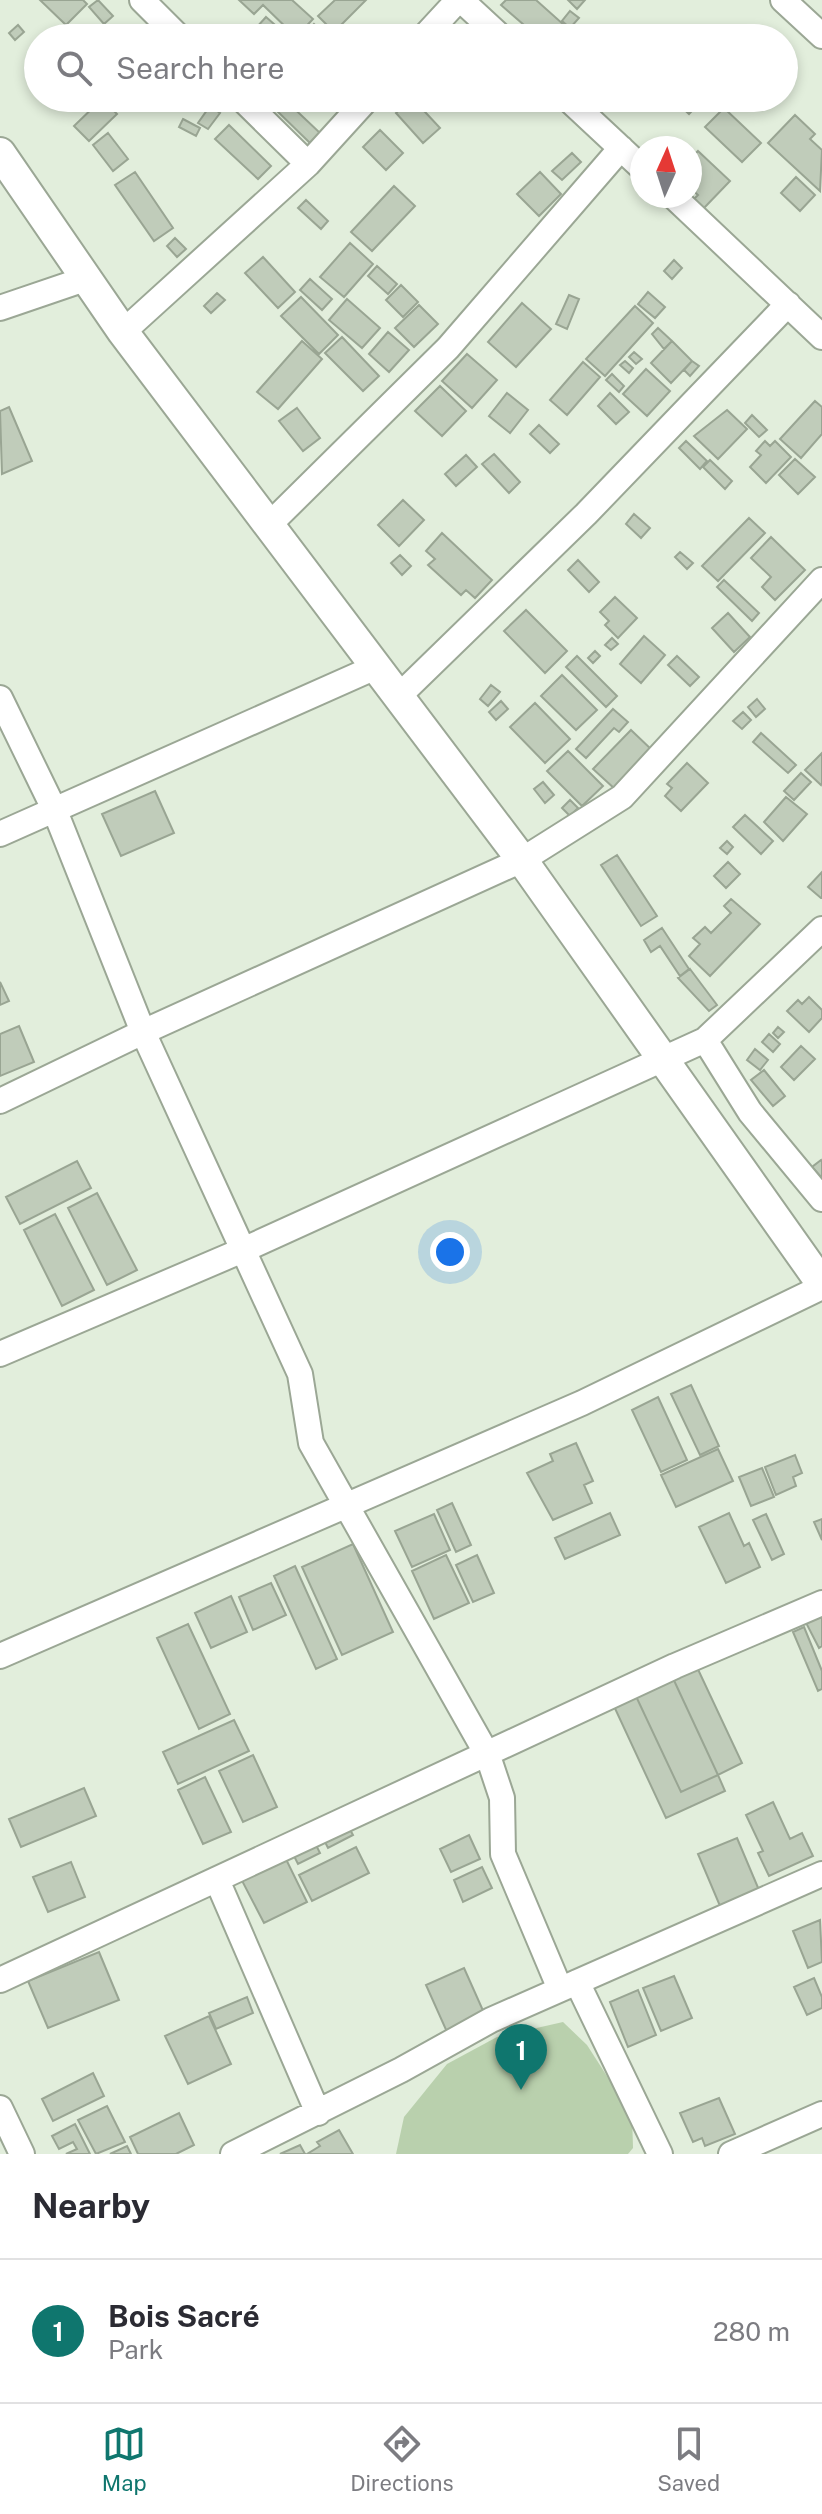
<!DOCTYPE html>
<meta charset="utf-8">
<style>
:root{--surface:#fff;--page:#f7f7f7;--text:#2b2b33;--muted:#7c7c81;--line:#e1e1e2;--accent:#0f766e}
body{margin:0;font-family:"Public Sans",sans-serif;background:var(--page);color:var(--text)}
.compass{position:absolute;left:630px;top:136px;width:72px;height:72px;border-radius:50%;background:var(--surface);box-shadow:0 4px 12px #0003;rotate:3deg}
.you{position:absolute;left:450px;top:1252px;width:28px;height:28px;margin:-20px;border:6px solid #fff;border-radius:50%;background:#1a73e8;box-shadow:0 0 0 12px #1a73e833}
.badge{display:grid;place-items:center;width:52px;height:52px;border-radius:50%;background:var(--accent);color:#fff;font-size:26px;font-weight:700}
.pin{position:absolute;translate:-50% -66px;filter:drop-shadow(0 2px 4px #0008)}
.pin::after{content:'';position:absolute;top:42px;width:28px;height:24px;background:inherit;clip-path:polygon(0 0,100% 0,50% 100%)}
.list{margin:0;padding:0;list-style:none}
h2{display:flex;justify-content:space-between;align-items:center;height:104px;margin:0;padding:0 32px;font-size:34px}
h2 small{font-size:26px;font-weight:400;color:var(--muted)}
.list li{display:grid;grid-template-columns:52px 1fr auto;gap:24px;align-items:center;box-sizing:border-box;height:144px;padding:0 32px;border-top:2px solid var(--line)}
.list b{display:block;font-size:30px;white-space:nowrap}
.list p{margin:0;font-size:26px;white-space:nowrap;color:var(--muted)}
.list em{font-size:26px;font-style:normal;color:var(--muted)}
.icon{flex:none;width:44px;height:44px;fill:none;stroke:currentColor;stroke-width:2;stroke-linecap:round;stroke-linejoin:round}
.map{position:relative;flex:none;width:822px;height:2154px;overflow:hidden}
.search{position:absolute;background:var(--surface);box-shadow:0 4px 12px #0003;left:24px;right:24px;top:24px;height:88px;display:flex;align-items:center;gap:20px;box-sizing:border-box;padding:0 28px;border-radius:44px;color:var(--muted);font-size:30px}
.sheet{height:248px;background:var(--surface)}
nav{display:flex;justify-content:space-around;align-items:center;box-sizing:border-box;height:112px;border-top:2px solid var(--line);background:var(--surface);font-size:22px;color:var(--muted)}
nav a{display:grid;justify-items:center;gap:4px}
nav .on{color:var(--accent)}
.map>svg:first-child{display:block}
.green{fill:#b9d0ad}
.building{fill:#c0ccba;stroke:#99a593;stroke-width:2}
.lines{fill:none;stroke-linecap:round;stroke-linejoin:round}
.minor-casing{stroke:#9ba795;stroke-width:28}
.major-casing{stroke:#9ba795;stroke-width:34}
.minor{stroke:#fff;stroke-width:24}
.major{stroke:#fff;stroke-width:30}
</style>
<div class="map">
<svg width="822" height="2154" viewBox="0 0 822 2154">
<rect width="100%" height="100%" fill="#e2eedc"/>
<path class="green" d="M563 2022 587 2045 632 2115 633 2148 628 2154H396L404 2117 447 2064 497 2037Z"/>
<path class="building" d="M40 0H83L87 4 66 25Z
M98 0 113 16 104 24 89 7Z
M239 0H292L313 19 296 37 263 5 254 14Z
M335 0H366L334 32 318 16Z
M506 0H536L564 25 552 38H539L501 5Z
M568 0H585L577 9Z
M570 11 579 18 570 28 562 21Z
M266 17 290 38H247Z
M314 24 329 37 328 38H301Z
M18 25 24 32 15 40 9 33Z
M283 98 320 133 310 143 273 107Z
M412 98 440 128 423 143 396 113Z
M672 98H704L689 114Z
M102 99 117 114 89 141 74 126Z
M210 106 220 113 208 129 198 123Z
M724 108 761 143 742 162 705 127Z
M795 115 815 134 810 139 822 150 820 191 768 143Z
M183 119 200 128 196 136 179 127Z
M229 125 271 166 258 179 215 139Z
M380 130 403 153 386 170 363 147Z
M108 133 128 159 113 171 93 145Z
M698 151 730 181 703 209 693 200 698 195 690 188V159Z
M572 153 581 162 562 180 552 171Z
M135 172 173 228 154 241 115 185Z
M540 172 561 194 539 216 517 194Z
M796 177 815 195 800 211 781 193Z
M394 186 415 206 372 251 351 232Z
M306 200 328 221 321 229 298 208Z
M175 238 186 249 177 257 167 246Z
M350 243 373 264 344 297 320 277Z
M263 257 295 292 278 308 245 273Z
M674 260 682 268 672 279 664 271Z
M377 266 397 284 388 294 368 276Z
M310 279 332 299 322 310 300 290Z
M401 285 418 302 403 317 386 300Z
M648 292 665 307 655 318 638 304Z
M217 293 225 300 211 313 204 306Z
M569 295 579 299 567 329 556 324Z
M301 297 338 335 319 354 281 316Z
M347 299 380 328 362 348 329 320Z
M522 303 551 329 516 367 488 342Z
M419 305 438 324 414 347 395 328Z
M635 306 653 323 605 376 586 359Z
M658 328 672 341 664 349 652 334Z
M388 332 409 350 389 372 369 354Z
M342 337 379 376 363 391 325 353Z
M302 341 322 359 278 409 257 392Z
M672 341 692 361 671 383 651 363Z
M634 352 642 359 636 364 629 357Z
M467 354 497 380 472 408 442 381Z
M625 361 633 368 629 373 620 365Z
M692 361 699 366 690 376 684 370Z
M583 362 600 377 567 415 550 400Z
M646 369 670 391 647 416 623 394Z
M612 374 624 386 619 392 606 380Z
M440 386 466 411 442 436 415 411Z
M507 393 528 410 510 433 489 416Z
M610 393 629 412 616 424 598 406Z
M815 401 822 407V434L801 458 780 439Z
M9 407 32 461 2 474 0 411Z
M297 408 320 438 303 451 279 421Z
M727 410 747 429 718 459 694 436Z
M752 415 767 430 759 437 745 423Z
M539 425 559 444 550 453 530 434Z
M686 441 707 461 700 469 679 448Z
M765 441 770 446 775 441 791 457 766 483 750 467 761 455 756 451Z
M494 454 520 482 509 493 482 464Z
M466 455 477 467 456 486 445 474Z
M795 459 815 477 798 494 779 475Z
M710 460 732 481 725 489 703 467Z
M403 500 424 520 399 546 378 525Z
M634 514 650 528 641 538 626 524Z
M749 518 765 533 718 581 702 566Z
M442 533 492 580 475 598 466 590 461 595 428 565 435 559 426 551Z
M771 537 805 570 775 600 762 587 771 577 751 558Z
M680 552 693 563 687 569 675 557Z
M400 555 411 566 402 575 391 563Z
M578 560 599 582 589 592 568 570Z
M724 580 759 613 752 621 717 587Z
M615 597 637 618 618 638 605 625 609 621 600 612Z
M526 610 567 651 545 673 504 631Z
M728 613 750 637 734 652 712 628Z
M644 636 665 655 641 683 620 664Z
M612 638 618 644 611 650 605 645Z
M595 651 600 656 593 663 588 658Z
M577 656 617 696 606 707 566 667Z
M677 656 699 677 690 686 668 665Z
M562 675 597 710 576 730 541 696Z
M491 685 500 692 488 706 480 699Z
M757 699 765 709 756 717 748 707Z
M501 701 508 709 496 720 489 712Z
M535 703 570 739 545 763 510 727Z
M613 709 628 722 619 732 614 728 586 758 576 749Z
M743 712 751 720 742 729 733 721Z
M631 730 653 751 615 789 593 769Z
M761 733 796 765 788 773 753 742Z
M568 751 603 786 582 806 547 771Z
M822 753V783L821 785 805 770Z
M687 763 708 783 681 811 665 796 672 788 667 784Z
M801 773 811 782 794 800 784 791Z
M543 782 554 795 545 803 534 789Z
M155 791 174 833 121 856 102 814Z
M786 797 807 814 783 841 764 822Z
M570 800 578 808 570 816 562 808Z
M745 815 773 841 761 854 733 827Z
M727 841 733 847 727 854 720 848Z
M617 855 657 916 641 926 601 865Z
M728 862 740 874 726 888 714 876Z
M822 872V898H821L808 887Z
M731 899 760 924 710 976 689 956 700 944 693 938 705 927 711 933 731 913 724 906Z
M662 928 689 969 680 976 660 946 651 952 644 940Z
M690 969 717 1005 709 1011 678 978Z
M0 982 9 1001 0 1005Z
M809 997 822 1010V1018L809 1032 787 1011 798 1000 802 1004Z
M19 1026 34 1062 0 1076V1034Z
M778 1027 784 1032 778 1038 773 1033Z
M769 1034 780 1044 773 1052 762 1042Z
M801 1046 815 1059 794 1080 781 1067Z
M755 1049 768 1060 760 1070 747 1060Z
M764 1070 785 1096 773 1106 751 1080Z
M821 1160 822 1162V1178L812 1167Z
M77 1161 91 1188 20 1224 6 1197Z
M97 1193 137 1270 107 1285 68 1208Z
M55 1214 94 1290 62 1306 24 1230Z
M691 1385 719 1446 700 1455 671 1394Z
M658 1397 687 1460 661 1472 632 1410Z
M576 1443 593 1481 584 1485 592 1503 553 1520 527 1473 553 1461 550 1454Z
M718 1449 733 1481 676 1507 661 1475Z
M795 1455 802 1473 793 1477 796 1486 776 1495 765 1467Z
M762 1468 774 1497 751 1506 739 1477Z
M452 1503 471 1545 456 1552 437 1510Z
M610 1513 620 1535 565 1559 555 1538Z
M729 1513 744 1546 749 1543 760 1567 726 1583 699 1527Z
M434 1514 450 1550 412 1567 395 1531Z
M766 1514 784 1554 772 1560 753 1520Z
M822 1519V1540L814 1522Z
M353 1544 393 1632 342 1655 302 1567Z
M446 1555 469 1603 434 1619 412 1571Z
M477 1555 494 1593 473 1602 456 1565Z
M295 1566 337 1659 316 1669 274 1576Z
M271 1583 286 1615 253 1630 239 1597Z
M231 1596 247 1632 211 1648 195 1613Z
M822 1604V1646L819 1648 802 1615Z
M188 1624 230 1714 199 1729 157 1638Z
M804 1627 822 1671V1689L818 1691 793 1632Z
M695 1663 742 1763 718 1775 671 1674Z
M671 1674 718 1775 681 1792 634 1692Z
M634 1692 681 1792 718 1775 725 1791 666 1818 612 1702Z
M234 1720 249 1751 178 1784 163 1752Z
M253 1755 277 1807 243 1822 219 1771Z
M205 1777 231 1832 203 1844 178 1790Z
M84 1788 96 1816 21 1847 9 1819Z
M84 1788 96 1816 21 1847 9 1819Z
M773 1802 790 1839 802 1833 813 1856 769 1876 758 1853 763 1851 746 1815Z
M345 1820 353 1835 328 1848 320 1832Z
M469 1835 480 1859 451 1872 440 1849Z
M312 1837 320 1853 298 1864 290 1848Z
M737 1838 759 1890 720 1906 698 1854Z
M356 1847 369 1873 312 1901 299 1875Z
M281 1849 307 1902 264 1923 237 1871Z
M281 1849 307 1902 264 1923 237 1871Z
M71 1862 85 1897 48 1912 33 1877Z
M482 1867 492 1888 463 1902 454 1880Z
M820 1920 822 1962 808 1968 793 1931Z
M99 1952 119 2000 48 2028 28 1981Z
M464 1968 485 2015 447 2032 426 1985Z
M674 1976 692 2018 661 2031 643 1988Z
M814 1978 822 1997V2008L807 2015 794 1987Z
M638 1990 656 2035 628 2047 610 2002Z
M247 1997 253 2013 216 2029 209 2013Z
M209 2016 231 2064 188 2084 165 2036Z
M93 2073 104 2096 53 2121 42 2099Z
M719 2098 735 2134 705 2146 702 2138 693 2142 680 2113Z
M107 2106 125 2142 96 2154 78 2120Z
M179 2113 194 2145 176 2154H138L130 2137Z
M75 2124 90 2154H66L77 2149 73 2142 59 2149 52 2136Z
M339 2130 353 2154H307L320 2146 317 2142Z
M300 2145 305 2154H280Z
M127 2146 131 2154H110Z"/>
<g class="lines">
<defs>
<path id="minor" d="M142 0 180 38
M461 0 502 38
M783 0 822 36
M423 38 458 0
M241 98 308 164
M567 98 642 168
M673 196 822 337
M0 308 88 278
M123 332 308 164 368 98
M271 523 448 348 621 148
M400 695 586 514 788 304
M0 698 55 811 143 1032 300 1374 311 1443 488 1756 502 1798 503 1854 560 1989
M0 834 378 666
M705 1040 750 1112 822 1199
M0 1101 143 1032 522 860 622 797 822 580
M0 1354 243 1250 705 1040 822 929
M0 1656 582 1403 822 1287
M217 1880 318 2113
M0 1980 675 1666 822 1603
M577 1982 660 2154
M0 2108 22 2154
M233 2154 401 2070 491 2020 822 1874
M731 2154 822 2114"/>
<path id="major" d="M0 153 123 332 522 860 822 1284"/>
</defs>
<use href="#minor" class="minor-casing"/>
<use href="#major" class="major-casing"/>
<use href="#minor" class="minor"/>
<use href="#major" class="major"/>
</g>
</svg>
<svg class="compass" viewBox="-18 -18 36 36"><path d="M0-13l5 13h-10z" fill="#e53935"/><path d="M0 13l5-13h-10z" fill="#7c7c81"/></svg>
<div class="you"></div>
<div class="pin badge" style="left:521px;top:2090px">1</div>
<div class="search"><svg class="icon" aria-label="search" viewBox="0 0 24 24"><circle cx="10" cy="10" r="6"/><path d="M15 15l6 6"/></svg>Search here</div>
</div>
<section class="sheet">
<h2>Nearby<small></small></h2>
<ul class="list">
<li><span class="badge">1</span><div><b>Bois Sacré</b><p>Park</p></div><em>280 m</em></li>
</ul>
</section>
<nav>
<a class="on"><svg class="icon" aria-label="map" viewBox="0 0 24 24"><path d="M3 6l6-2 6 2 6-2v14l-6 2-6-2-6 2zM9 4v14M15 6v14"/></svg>Map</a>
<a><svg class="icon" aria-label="directions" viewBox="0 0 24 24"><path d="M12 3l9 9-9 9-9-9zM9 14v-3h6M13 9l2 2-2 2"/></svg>Directions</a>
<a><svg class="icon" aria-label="saved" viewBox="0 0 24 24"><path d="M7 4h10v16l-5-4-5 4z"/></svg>Saved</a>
</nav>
